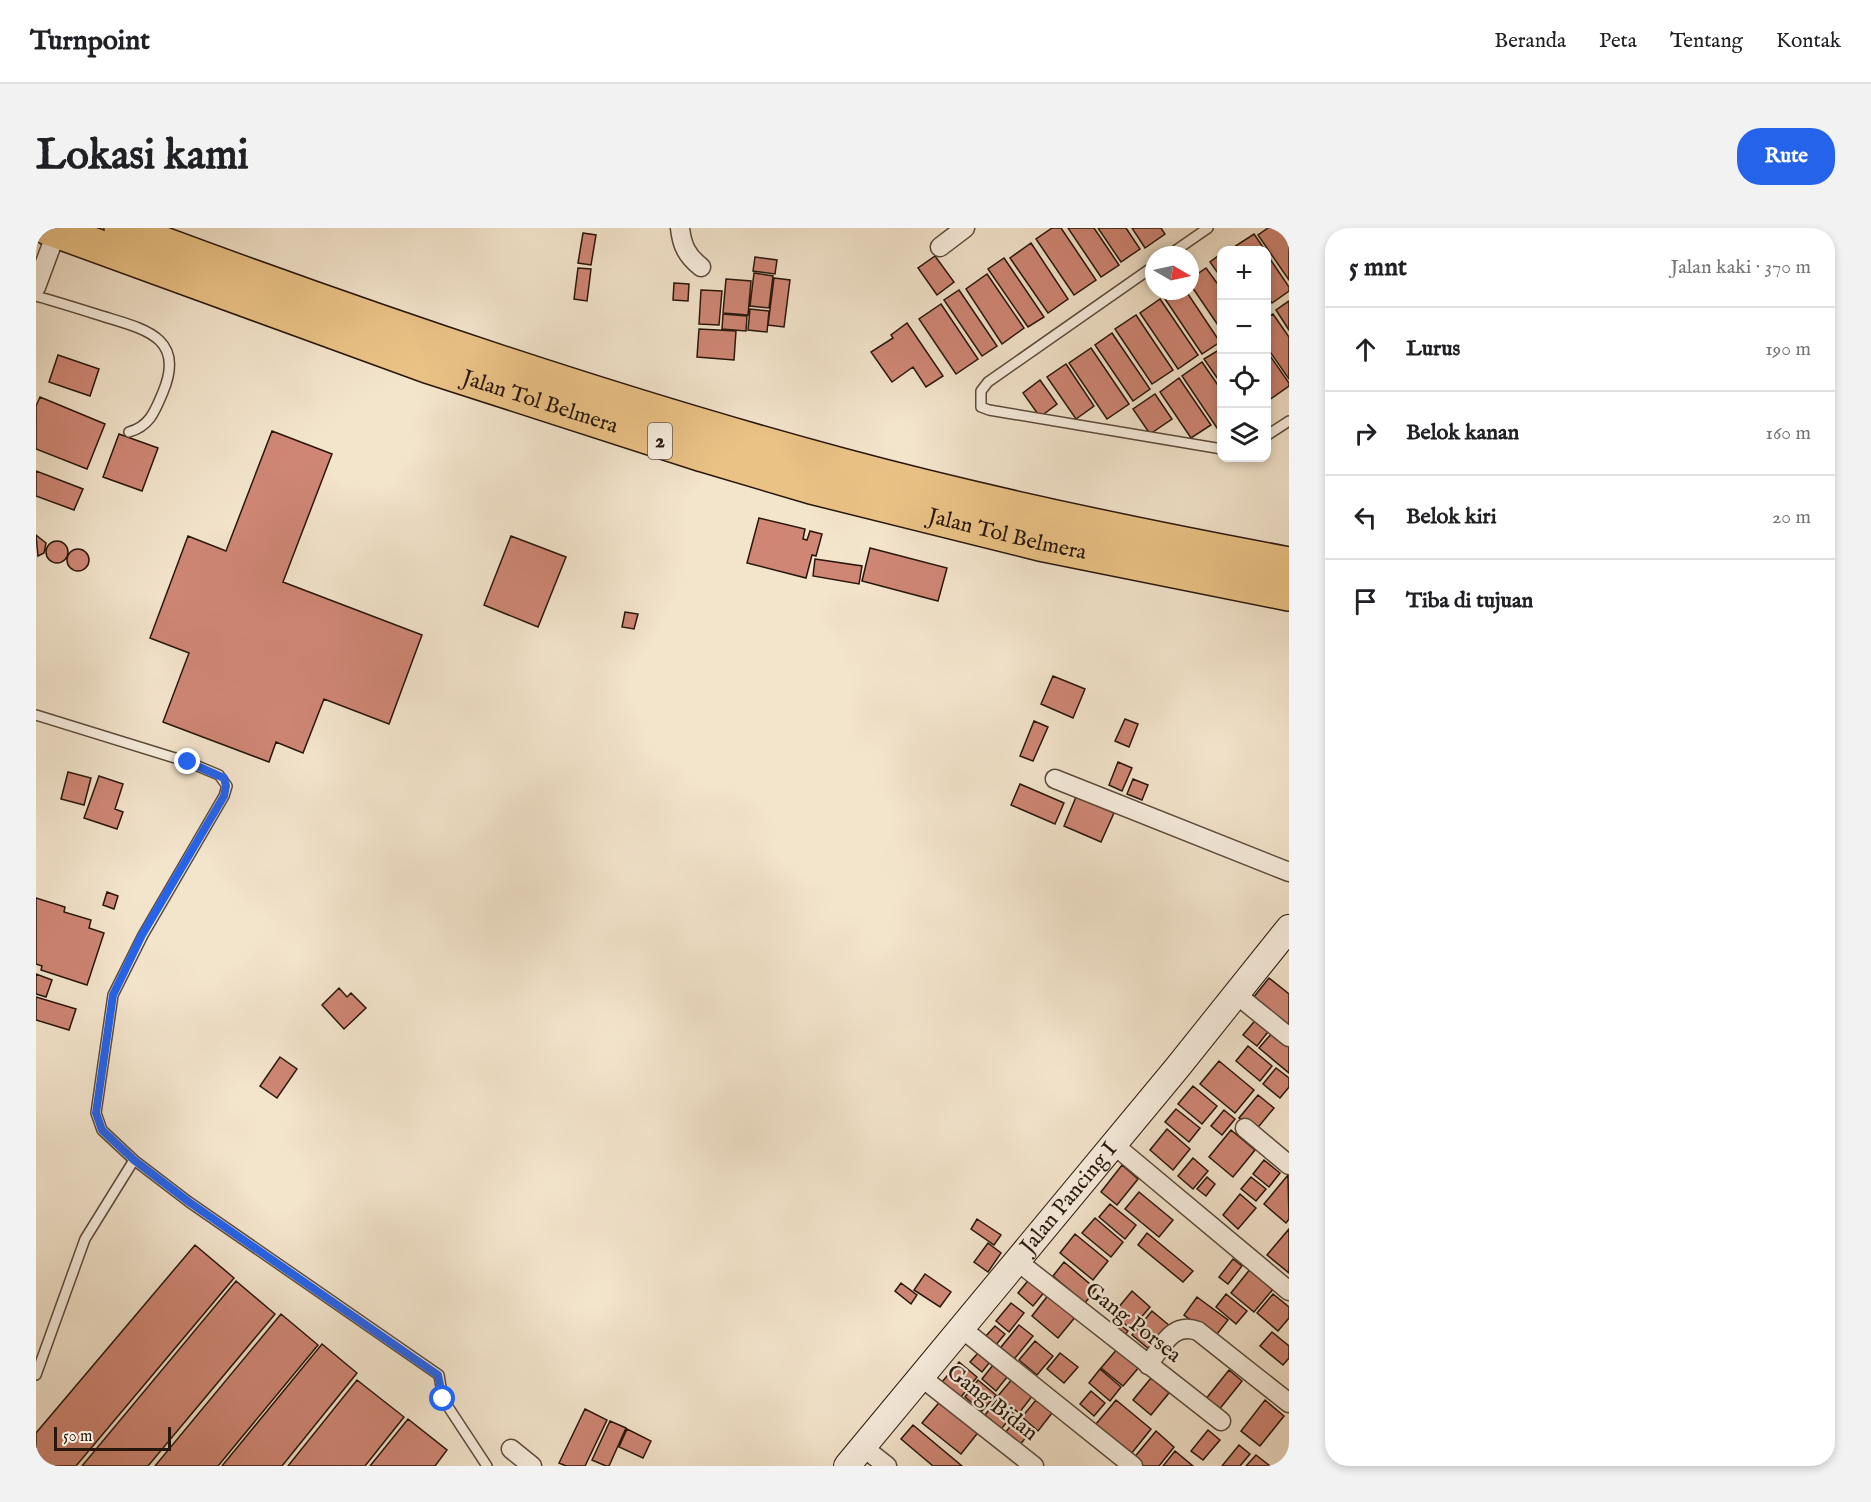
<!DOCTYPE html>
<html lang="id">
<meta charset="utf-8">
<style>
:root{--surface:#fff;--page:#f2f2f2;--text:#202124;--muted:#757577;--line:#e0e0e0;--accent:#2563eb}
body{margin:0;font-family:"IM FELL English",serif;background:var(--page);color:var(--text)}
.controls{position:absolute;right:18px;top:18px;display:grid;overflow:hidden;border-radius:12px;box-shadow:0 3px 9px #0003}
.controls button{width:54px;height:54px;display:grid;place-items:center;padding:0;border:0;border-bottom:2px solid var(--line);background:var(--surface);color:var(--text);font:30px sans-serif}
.compass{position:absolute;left:1109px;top:18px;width:54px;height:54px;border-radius:50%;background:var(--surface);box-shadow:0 3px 9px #0003;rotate:99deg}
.scale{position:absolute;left:18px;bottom:15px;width:117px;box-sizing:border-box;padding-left:6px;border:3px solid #28160b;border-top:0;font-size:16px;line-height:21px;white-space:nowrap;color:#28160b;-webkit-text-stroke:4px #f7edde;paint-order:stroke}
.stop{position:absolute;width:18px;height:18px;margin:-14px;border:4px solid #2563eb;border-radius:50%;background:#fff}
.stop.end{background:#2563eb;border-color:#fff;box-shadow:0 2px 6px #0008}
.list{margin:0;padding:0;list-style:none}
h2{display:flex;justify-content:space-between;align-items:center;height:78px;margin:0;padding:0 24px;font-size:26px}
h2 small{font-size:20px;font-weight:400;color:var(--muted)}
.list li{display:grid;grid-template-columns:39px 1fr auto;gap:18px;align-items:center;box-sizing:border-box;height:84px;padding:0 24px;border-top:2px solid var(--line)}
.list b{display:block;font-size:22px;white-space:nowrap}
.list em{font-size:20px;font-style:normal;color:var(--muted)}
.icon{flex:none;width:33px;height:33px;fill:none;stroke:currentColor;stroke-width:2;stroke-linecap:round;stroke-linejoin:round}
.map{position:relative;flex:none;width:1253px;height:1238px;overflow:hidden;border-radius:24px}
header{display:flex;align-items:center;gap:36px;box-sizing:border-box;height:84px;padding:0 30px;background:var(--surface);border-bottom:2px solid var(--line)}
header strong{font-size:28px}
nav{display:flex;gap:33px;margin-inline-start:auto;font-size:21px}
.intro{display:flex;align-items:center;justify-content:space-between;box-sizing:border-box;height:144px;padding:0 36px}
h1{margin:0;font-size:42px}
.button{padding:15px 27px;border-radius:24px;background:var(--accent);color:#fff;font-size:21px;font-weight:700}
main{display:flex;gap:36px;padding:0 36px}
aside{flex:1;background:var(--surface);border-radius:24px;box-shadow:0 3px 9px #0003}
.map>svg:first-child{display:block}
.building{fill:#cf8675;stroke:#28160b;stroke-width:1.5}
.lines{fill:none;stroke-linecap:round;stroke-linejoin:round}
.service-casing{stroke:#5b4a3b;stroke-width:12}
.minor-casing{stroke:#5b4a3b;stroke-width:21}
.secondary-casing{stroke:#28160b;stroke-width:28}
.motorway-casing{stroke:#28160b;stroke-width:36}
.service{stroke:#f7edde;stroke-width:9}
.minor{stroke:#f7edde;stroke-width:18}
.secondary{stroke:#f7edde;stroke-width:26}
.motorway{stroke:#eac286;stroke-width:33}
.route{stroke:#2563eb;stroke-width:8}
.labels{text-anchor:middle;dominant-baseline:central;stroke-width:4.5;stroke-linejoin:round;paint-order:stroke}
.shield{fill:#f7edde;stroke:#66564a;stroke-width:1.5}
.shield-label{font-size:21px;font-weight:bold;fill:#28160b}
.street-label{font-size:22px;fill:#28160b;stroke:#f7edde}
</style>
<header>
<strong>Turnpoint</strong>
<nav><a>Beranda</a><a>Peta</a><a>Tentang</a><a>Kontak</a></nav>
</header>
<div class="intro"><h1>Lokasi kami</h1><a class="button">Rute</a></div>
<main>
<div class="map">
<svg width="1253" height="1238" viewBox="0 0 1253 1238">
<rect width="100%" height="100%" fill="#f3e4cc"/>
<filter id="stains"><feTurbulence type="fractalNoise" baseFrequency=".00333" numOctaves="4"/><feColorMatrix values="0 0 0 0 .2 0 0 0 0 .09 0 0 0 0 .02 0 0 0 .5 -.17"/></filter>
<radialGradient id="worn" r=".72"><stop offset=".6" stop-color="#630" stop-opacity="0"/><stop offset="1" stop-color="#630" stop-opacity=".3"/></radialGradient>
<path class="building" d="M1016 0H1025L1060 52 1038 67 1000 11Z
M1032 0H1058L1083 37 1065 49Z
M1062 0H1090L1104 21 1085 34Z
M1096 0H1125L1129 6 1109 20Z
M1232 0H1250L1253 4V52L1222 7Z
M547 5 560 7 555 37 542 35Z
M1218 6 1229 22H1200L1198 19Z
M995 15 1032 71 1012 85 974 30Z
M1186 25V51L1174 34Z
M1230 25 1253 59V63L1236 75 1230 67Z
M899 28 918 54 901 67 882 40Z
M719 29 741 32 739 46 717 43Z
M968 30 1008 89 992 99 952 41Z
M542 40 555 41 551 73 538 71Z
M1170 40 1186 62V103L1154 56V51Z
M718 45 737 48 733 80 714 78Z
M951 46 988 100 966 116 930 61Z
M738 50 754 52 748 99 732 97Z
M690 51 715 53 712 87 687 85Z
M638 55 653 56 652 73 637 72Z
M665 62 686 63 683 97 663 96Z
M923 62 961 118 946 128 908 72Z
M1135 63H1150L1184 114 1166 126 1127 68Z
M1124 71 1162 127 1142 141 1104 85Z
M1253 73V102L1240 82Z
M905 76 942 131 920 146 883 91Z
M714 81 733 83 731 104 712 102Z
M687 86 711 88 710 103 686 101Z
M1237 86 1253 109V151L1230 118V90Z
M1100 87 1137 142 1116 156 1079 101Z
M871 95 907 148 890 159 877 139 856 154 835 124 857 110 855 107Z
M663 101 700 103 698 132 661 129Z
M1076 105 1114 161 1097 173 1059 117Z
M1055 120 1093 176 1071 191 1033 135Z
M1186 120V157L1168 131Z
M1230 122 1253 155V158L1233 172 1230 168Z
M22 127 63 141 54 168 13 154Z
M1166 134 1186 163V201L1183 203 1146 148Z
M1030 136 1058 178 1040 191 1011 149Z
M1143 150 1175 197 1155 210 1124 164Z
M1004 152 1021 176 1004 189 987 165Z
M1119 166 1136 191 1114 206 1097 181Z
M4 169 69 196 51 241 0 221V178Z
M236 203 296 226 247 354 386 407 353 496 288 471 267 525 240 514 233 534 127 494 153 425 114 410 152 308 190 323Z
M83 206 122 220 106 263 67 249Z
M0 243 47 261 38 282 0 268Z
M723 290 769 301 767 311 771 312 774 303 786 306 780 328 776 327 770 350 711 335Z
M0 307 10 315 8 325 2 328Z
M475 308 530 329 502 399 448 377Z
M10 324a11 11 0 1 1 22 0a11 11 0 1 1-22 0Z
M834 320 911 340 902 373 826 353Z
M31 332a11 11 0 1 1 22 0a11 11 0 1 1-22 0Z
M779 331 826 338 823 356 777 348Z
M589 384 602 386 598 401 586 399Z
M1017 448 1049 461 1037 490 1005 476Z
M1089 491 1102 496 1093 519 1079 513Z
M998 493 1012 499 997 533 984 528Z
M1082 534 1096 540 1086 563 1073 557Z
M32 544 55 550 48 577 25 571Z
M63 548 87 556 79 581 87 584 81 601 48 590Z
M1097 551 1112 557 1106 572 1091 566Z
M984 556 1028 575 1019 596 975 577Z
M1040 569 1078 585 1065 614 1028 598Z
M71 664 82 668 78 681 67 677Z
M0 670 29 679 28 684 55 692 53 700 68 705 51 757 5 742 6 738 0 736Z
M0 746 16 752 10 769 0 766Z
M1233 750 1253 766V799L1217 770Z
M303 760 311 769 315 765 330 780 308 801 286 777Z
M0 769 40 781 33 802 0 792Z
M1222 789 1235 800 1221 818 1207 807Z
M1236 805 1253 819V845L1223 820Z
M1212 818 1236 838 1224 853 1200 833Z
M244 829 261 841 241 870 224 858Z
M1183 833 1218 862 1199 885 1164 856Z
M1240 840 1253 850V859L1244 870 1227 856Z
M1157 858 1181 878 1166 896 1142 876Z
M1222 867 1238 880 1219 903 1203 890Z
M1140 881 1164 900 1153 914 1129 894Z
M1188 882 1199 891 1186 907 1175 898Z
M1131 901 1154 921 1137 942 1114 922Z
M1195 902 1219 922 1197 949 1173 929Z
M1157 930 1172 943 1157 961 1142 948Z
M1228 932 1244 945 1233 959 1217 946Z
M1086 937 1102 951 1081 977 1065 964Z
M1252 947 1253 991 1250 995 1228 976Z
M1171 949 1179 956 1170 968 1161 961Z
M1215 949 1230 961 1220 973 1205 961Z
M1103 964 1137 992 1123 1009 1089 981Z
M1204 966 1220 980 1202 1001 1187 987Z
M1074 976 1100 997 1089 1011 1063 989Z
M1059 990 1087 1014 1075 1029 1046 1005Z
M941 991 965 1007 958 1017 935 1001Z
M1253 1001V1045L1231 1027Z
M1111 1005 1157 1043 1147 1054 1102 1017Z
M1039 1006 1072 1033 1057 1052 1024 1025Z
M952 1015 965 1025 952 1044 938 1034Z
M159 1017 198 1050 40 1238H0V1205Z
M1197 1031 1206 1038 1192 1056 1183 1049Z
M1028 1034 1060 1061 1049 1075 1017 1048Z
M1215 1040 1238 1060 1218 1084 1195 1065Z
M889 1046 915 1064 904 1079 878 1062Z
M995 1049 1010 1062 997 1078 982 1065Z
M200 1053 239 1086 112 1238H46Z
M865 1055 881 1067 875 1076 859 1063Z
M1096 1063 1114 1079 1095 1101 1077 1086Z
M1013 1066 1040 1088 1022 1110 996 1088Z
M1190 1066 1211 1083 1200 1096 1180 1079Z
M1237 1066 1253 1079V1090L1242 1103 1221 1085Z
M1161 1069 1192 1092 1178 1110 1148 1087Z
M975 1075 988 1085 973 1104 960 1093Z
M1116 1083 1134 1098 1114 1122 1096 1107Z
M245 1086 282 1117 182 1238H119Z
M1081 1095 1092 1103 1086 1111 1075 1102Z
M983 1097 997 1108 975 1135 961 1124Z
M959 1098 969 1106 959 1118 949 1109Z
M1236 1104 1253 1118V1130L1247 1137 1224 1118Z
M999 1113 1017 1128 1001 1147 983 1132Z
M286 1116 321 1145 246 1238H186Z
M1082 1120 1104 1138 1087 1158 1065 1140Z
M942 1125 954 1134 946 1144 934 1134Z
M1024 1125 1042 1139 1028 1155 1011 1141Z
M923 1134 941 1149 925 1169 906 1154Z
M957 1137 971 1149 960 1163 946 1151Z
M1064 1141 1085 1159 1074 1173 1053 1155Z
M1193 1142 1206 1153 1182 1183 1169 1172Z
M977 1150 997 1167 983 1185 962 1168Z
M1115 1150 1133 1165 1115 1187 1097 1172Z
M321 1152 368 1189 329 1238H252Z
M942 1152 960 1167 946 1183 929 1169Z
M1055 1163 1069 1175 1058 1188 1044 1176Z
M906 1171 944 1202 925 1226 886 1195Z
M961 1172 978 1186 965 1201 949 1187Z
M1000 1172 1016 1185 1002 1203 986 1189Z
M1080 1172 1115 1201 1095 1226 1060 1196Z
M1229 1172 1248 1188 1224 1218 1205 1203Z
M549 1181 571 1192 549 1238H530L523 1235Z
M372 1191 411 1222 399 1238H334Z
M979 1192 994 1204 984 1217 969 1205Z
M574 1193 590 1200 573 1238H570L556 1232Z
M877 1197 926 1238H897L865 1211Z
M591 1201 615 1213 607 1230 583 1219Z
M1172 1202 1184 1212 1167 1232 1155 1223Z
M1120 1203 1138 1219 1123 1238H1105L1097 1231Z
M1203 1217 1214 1226 1204 1238H1186Z
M1139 1223 1157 1238H1127Z
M1220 1227 1234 1238H1210Z"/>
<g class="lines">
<defs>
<path id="service" d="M1133 27 1172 0
M1118 38 952 154 945 163V179L953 182 1186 221
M0 68C22 74 44 81 66 88 108 101 150 109 127 164 119 183 114 198 93 204
M1230 208 1253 193
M0 487 152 534 183 547 191 558 188 568 107 707 77 767 60 885 66 902 98 932 49 1011 0 1147
M98 932 153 974 403 1147 407 1171 451 1238"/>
<path id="minor" d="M644 0C646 18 651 28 665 39
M904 19 929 0
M0 59 16 16
M1019 551 1253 644
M1201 767 1253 809
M1209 900 1253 937
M1077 916 1253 1063
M981 1033 1185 1193
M925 1100 1097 1238
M1112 1137C1126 1119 1136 1093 1162 1103L1253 1175
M885 1149 998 1238
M827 1219 851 1238
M475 1221 496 1238"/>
<g id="secondary">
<path id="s1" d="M811 1238 1141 840 1253 700"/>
</g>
<g id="motorway">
<path id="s2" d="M12 0 391 138 667 227 775 259 1004 316 1253 366"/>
<path d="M85 0C322 89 561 171 805 237 953 277 1103 308 1253 336"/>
</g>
</defs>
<use href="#service" class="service-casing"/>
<use href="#minor" class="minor-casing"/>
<use href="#secondary" class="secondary-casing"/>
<use href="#motorway" class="motorway-casing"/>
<use href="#service" class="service"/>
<use href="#minor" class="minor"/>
<use href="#secondary" class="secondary"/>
<use href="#motorway" class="motorway"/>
</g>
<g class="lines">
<path class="route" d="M152 534 188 550 190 558 188 568 106 707 77 767 60 885 66 902 98 932 153 974 402 1147 407 1171"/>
</g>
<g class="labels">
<rect class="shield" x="612" y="195" width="24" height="36" rx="4.5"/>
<g class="shield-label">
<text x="624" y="213">2</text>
</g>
<g class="street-label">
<text stroke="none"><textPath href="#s2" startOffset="522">Jalan Tol Belmera</textPath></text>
<text stroke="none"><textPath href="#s2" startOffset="1008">Jalan Tol Belmera</textPath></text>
<text stroke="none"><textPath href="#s1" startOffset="348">Jalan Pancing I</textPath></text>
<text transform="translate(1097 1095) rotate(38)">Gang Porsea</text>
<text transform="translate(956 1175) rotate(38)">Gang Bidan</text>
</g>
</g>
<rect width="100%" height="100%" filter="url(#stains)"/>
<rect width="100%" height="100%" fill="url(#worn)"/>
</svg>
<div class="controls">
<button>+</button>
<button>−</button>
<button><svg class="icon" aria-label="locate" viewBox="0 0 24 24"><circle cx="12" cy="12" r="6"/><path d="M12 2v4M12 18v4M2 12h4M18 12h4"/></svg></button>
<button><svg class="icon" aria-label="layers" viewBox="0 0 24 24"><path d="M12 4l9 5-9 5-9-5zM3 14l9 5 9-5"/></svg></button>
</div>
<svg class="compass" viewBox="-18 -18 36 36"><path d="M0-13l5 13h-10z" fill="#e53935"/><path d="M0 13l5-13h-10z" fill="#757577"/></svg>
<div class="scale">50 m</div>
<div class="stop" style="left:407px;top:1171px"></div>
<div class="stop end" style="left:152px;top:534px"></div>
</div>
<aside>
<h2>5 mnt<small>Jalan kaki · 370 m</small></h2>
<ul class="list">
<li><svg class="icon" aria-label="ahead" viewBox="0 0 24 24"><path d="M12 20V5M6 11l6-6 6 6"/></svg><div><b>Lurus</b></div><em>190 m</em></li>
<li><svg class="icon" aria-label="right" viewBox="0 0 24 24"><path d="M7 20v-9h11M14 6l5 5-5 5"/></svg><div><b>Belok kanan</b></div><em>160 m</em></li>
<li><svg class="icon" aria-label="left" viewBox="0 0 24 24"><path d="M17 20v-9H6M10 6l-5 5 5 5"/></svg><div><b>Belok kiri</b></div><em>20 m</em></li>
<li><svg class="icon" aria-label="arrive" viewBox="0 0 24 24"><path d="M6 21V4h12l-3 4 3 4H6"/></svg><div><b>Tiba di tujuan</b></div></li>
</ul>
</aside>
</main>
